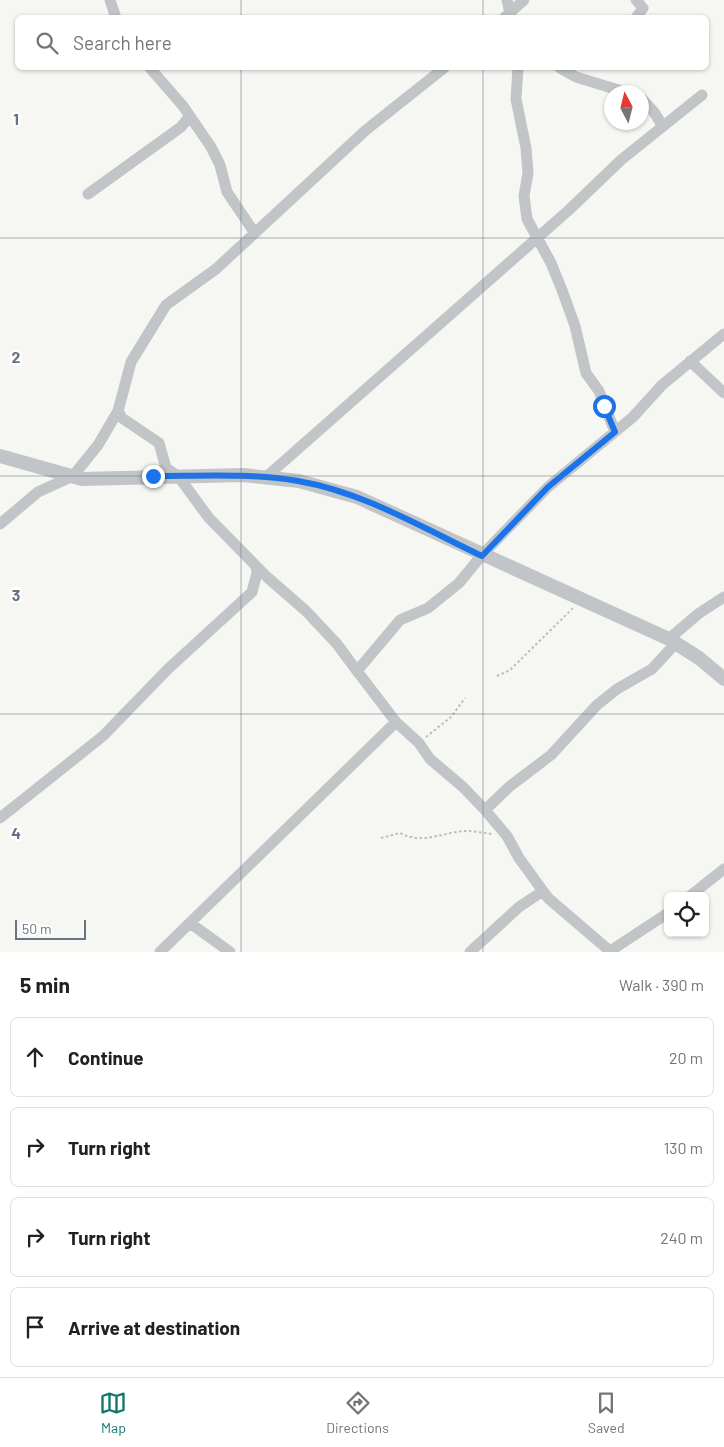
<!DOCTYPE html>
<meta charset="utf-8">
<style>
:root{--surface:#fff;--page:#f6f6f6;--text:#202124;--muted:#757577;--line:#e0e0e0;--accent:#0f766e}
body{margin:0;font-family:Barlow,sans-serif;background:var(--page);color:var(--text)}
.controls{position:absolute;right:15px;bottom:15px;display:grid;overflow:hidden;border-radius:8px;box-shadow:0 1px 4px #0004}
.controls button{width:45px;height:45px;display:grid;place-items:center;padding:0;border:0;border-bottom:1px solid var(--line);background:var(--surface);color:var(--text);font:25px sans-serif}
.compass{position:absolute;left:604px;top:85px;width:45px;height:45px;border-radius:50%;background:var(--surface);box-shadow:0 1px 4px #0004;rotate:353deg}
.scale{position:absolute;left:15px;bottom:12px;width:71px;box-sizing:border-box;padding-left:5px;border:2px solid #677582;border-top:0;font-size:14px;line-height:18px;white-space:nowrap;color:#677582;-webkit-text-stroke:4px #fff;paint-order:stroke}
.stop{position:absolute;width:15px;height:15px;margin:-11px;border:4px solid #1a73e8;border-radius:50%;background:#fff}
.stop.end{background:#1a73e8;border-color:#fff;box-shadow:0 1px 5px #0008}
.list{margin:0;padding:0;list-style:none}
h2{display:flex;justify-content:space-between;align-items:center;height:65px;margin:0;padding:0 20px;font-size:21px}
h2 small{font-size:16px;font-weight:400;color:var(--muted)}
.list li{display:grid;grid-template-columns:32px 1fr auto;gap:15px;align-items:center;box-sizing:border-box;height:80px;margin:0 10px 10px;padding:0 10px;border:1px solid var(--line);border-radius:8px}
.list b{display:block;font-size:19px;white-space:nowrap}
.list em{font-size:16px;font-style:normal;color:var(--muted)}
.icon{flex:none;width:28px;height:28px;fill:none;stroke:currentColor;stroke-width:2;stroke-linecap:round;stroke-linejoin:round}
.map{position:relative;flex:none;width:724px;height:952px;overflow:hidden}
.search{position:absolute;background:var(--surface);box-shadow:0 1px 4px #0004;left:15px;right:15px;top:15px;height:55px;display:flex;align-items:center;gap:12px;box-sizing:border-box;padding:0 18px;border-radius:8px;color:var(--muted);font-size:19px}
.sheet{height:425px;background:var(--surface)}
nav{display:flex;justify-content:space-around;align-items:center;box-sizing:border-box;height:70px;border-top:1px solid var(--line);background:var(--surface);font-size:14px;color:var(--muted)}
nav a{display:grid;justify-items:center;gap:2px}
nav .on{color:var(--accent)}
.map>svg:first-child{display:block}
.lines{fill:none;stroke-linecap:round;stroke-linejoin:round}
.path{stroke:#bbbdbf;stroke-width:2;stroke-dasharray:2.5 2.5;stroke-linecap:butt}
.minor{stroke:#c1c5c8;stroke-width:11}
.tertiary{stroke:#c1c5c8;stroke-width:14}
.route{stroke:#1a73e8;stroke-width:6}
.grid{fill:none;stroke:#677582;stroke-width:1;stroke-opacity:0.55}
.grid-label{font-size:16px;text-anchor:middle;font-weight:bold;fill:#677582;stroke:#fff;stroke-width:5;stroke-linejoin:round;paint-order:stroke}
</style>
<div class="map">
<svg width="724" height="952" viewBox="0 0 724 952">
<rect width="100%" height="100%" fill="#f6f6f3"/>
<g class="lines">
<path class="path" d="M497 676 510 670 573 608
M426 737 451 717 465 698
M381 838 400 833C422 845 443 832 465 831 474 831 484 833 492 834"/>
<path class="minor" d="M110 0 116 18
M507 0 511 18
M504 18 524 0
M636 18 643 8 636 0
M150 68 183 106 211 147 220 165 227 192 254 232
M518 68 516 99 526 148 528 173 524 196 527 219 551 263 562 290 575 326 586 373 599 391 615 432
M560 68 576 77 625 92
M642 99 654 112 662 125
M88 194 181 127 189 117
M690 361 724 393
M265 478 570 209 621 160 702 95
M0 524 38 492 73 476 98 445 118 411
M669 639 698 614 724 597
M357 671 337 644 306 611 267 577 209 518 178 476 166 468 159 443 122 418 118 411 131 362 166 305 216 269 366 130 444 68
M396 722 419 743 430 759 463 787 485 810 507 836 519 858 548 898 611 952
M485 810 509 787 551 755 597 705 617 689 652 669 676 643
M0 818 103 736 168 669 252 592 257 573 256 566
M690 896 724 869
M190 923 230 952
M610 951 668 913
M160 952 396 722 357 671 400 620 428 608 459 583 482 555 548 487 633 417 662 385 724 334
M470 952 519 907 543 891"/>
<path class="tertiary" d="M0 456 82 479 243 475 299 481 357 497 669 639 699 658 724 679"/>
</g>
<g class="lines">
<path class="route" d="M153 476C202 476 250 473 298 481 363 492 423 528 482 556L548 487 615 432 604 406"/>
</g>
<path class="grid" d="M241 0V18M483 0V18M241 68V952M483 68V952M0 238H724M0 476H724M0 714H724"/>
<g class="grid-label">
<text x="16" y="125">1</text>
<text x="16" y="363">2</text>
<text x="16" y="601">3</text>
<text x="16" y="839">4</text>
</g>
</svg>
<div class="controls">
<button><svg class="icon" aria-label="locate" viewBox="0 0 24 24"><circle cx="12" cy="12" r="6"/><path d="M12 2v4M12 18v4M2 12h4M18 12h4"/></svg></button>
</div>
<svg class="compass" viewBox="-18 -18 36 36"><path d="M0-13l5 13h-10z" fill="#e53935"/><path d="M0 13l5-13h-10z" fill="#757577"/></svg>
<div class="scale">50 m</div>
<div class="stop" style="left:604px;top:406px"></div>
<div class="stop end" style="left:153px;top:476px"></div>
<div class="search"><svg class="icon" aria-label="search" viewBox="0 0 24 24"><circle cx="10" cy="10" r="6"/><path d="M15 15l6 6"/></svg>Search here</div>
</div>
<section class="sheet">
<h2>5 min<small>Walk · 390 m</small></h2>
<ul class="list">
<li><svg class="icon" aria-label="ahead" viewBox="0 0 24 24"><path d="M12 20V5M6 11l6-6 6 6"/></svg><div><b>Continue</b></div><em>20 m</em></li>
<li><svg class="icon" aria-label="right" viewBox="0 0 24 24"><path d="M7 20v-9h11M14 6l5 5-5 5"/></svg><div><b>Turn right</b></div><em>130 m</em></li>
<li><svg class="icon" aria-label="right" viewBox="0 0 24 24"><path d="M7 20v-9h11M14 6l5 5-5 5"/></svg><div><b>Turn right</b></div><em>240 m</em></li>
<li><svg class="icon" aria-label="arrive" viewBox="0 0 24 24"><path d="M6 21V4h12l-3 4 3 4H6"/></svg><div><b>Arrive at destination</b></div></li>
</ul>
</section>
<nav>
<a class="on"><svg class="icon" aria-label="map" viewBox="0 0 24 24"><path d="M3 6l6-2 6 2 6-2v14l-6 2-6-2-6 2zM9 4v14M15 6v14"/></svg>Map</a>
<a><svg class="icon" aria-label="directions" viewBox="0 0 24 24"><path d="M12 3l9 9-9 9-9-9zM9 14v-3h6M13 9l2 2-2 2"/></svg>Directions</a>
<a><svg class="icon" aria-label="saved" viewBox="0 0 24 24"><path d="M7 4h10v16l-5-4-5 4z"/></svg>Saved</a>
</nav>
